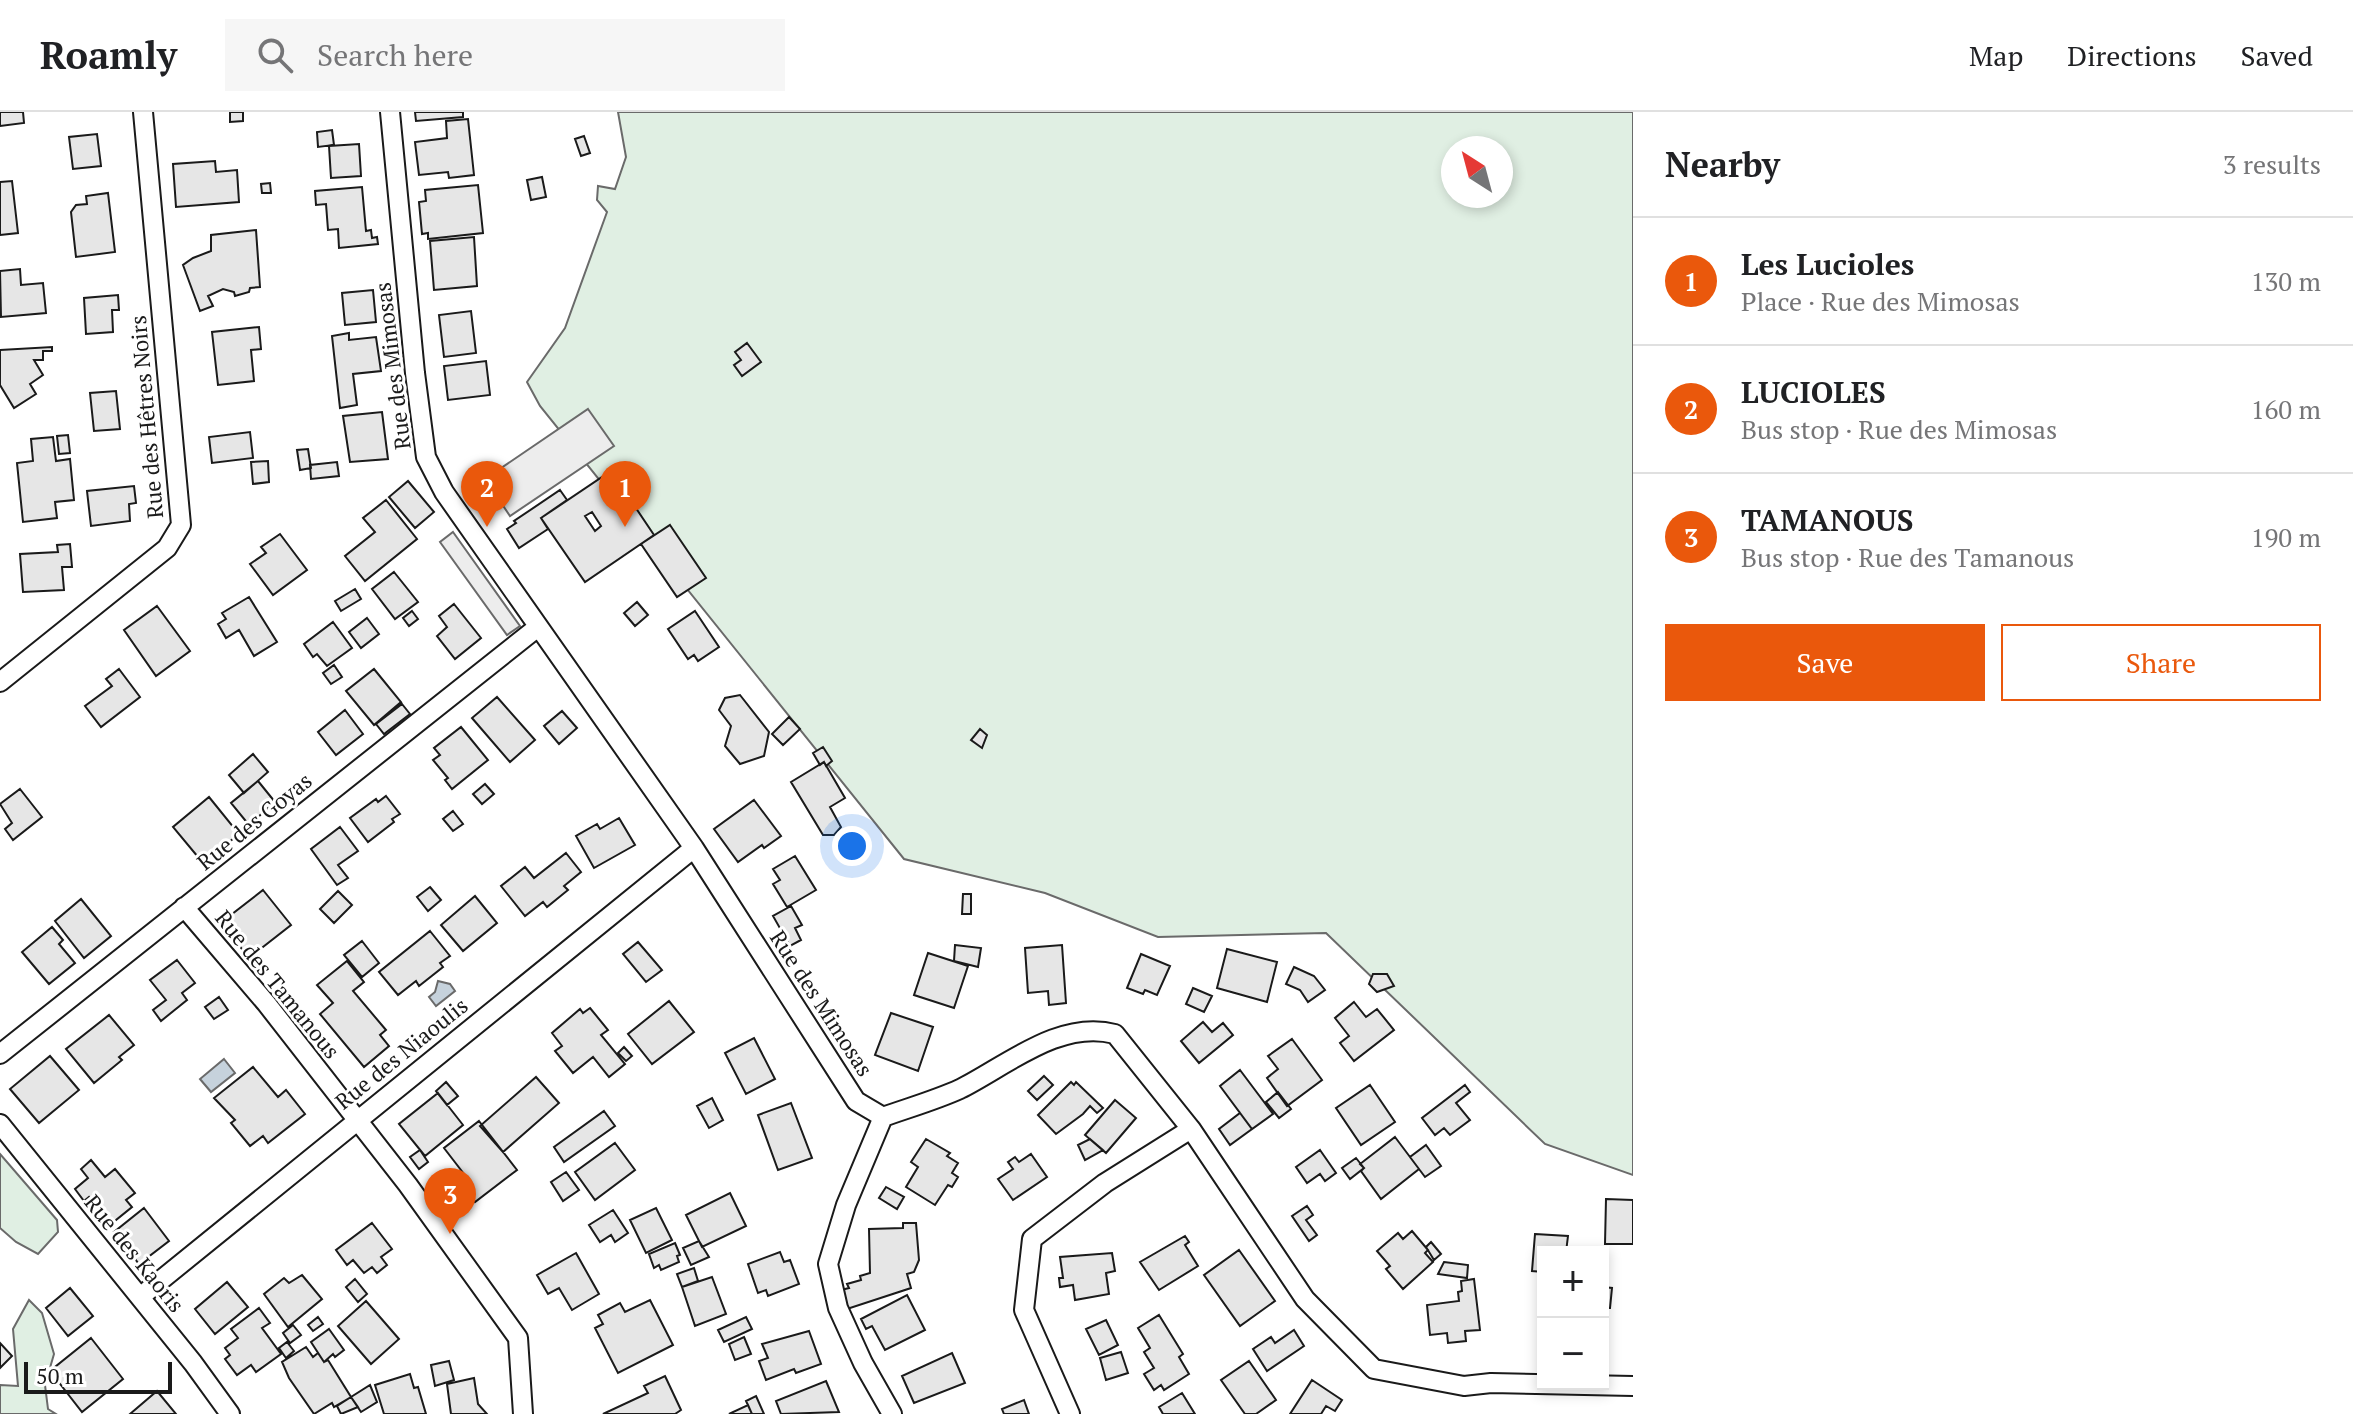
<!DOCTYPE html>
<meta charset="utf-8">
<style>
:root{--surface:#fff;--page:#f6f6f6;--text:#202124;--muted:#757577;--line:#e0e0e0;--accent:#ea580c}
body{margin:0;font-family:"PT Serif",serif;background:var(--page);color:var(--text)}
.controls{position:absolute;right:24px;bottom:24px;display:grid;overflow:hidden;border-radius:0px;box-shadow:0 4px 12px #0003}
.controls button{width:72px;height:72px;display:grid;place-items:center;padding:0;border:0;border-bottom:2px solid var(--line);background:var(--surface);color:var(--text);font:40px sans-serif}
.compass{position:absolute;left:1441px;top:24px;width:72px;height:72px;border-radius:50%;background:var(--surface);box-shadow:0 4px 12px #0003;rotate:324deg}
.scale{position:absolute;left:24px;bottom:20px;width:148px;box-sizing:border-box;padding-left:8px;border:4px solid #1a1a1a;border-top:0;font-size:22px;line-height:28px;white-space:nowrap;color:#1a1a1a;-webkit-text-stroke:6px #fff;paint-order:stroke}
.you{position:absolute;left:852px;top:734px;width:28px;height:28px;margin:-20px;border:6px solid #fff;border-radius:50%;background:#1a73e8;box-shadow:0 0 0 12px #1a73e833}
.badge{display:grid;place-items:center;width:52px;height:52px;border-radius:50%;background:var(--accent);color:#fff;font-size:26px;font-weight:700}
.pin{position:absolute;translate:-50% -66px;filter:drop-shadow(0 2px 4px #0008)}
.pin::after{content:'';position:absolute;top:42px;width:28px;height:24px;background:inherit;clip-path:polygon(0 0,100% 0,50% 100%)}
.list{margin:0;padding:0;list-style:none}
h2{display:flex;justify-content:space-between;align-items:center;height:104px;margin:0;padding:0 32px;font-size:34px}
h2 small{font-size:26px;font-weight:400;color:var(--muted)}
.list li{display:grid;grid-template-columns:52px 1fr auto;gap:24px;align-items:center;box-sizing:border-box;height:128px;padding:0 32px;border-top:2px solid var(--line)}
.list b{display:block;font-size:30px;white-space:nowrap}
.list p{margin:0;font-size:26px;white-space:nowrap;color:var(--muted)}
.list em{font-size:26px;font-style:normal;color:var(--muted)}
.actions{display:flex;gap:16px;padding:24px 32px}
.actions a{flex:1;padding:18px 0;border:2px solid var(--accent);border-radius:0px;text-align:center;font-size:28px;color:var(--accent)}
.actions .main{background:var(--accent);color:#fff}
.icon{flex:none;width:44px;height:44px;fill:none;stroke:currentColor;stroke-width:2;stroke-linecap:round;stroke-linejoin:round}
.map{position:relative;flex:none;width:1633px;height:1302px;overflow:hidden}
header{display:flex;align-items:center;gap:48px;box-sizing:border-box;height:112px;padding:0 40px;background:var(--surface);border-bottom:2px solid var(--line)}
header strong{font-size:38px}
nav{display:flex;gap:44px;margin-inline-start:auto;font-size:28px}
.search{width:560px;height:72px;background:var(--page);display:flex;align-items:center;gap:20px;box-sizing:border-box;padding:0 28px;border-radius:0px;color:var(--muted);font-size:30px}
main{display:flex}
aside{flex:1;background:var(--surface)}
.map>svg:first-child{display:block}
.green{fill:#e0efe3;stroke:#6a6a6a;stroke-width:2;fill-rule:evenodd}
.parking{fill:#ededed;stroke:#6a6a6a;stroke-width:2}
.water{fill:#c6d2dc;stroke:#6a6a6a;stroke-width:2}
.building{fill:#e6e6e6;stroke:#1a1a1a;stroke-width:2;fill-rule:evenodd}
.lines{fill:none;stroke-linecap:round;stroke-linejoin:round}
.street-casing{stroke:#1a1a1a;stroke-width:22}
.street{stroke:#fff;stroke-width:18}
.labels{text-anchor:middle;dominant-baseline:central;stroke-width:6;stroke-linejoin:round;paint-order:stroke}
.street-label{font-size:22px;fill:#1a1a1a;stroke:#fff}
</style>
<header>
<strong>Roamly</strong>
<div class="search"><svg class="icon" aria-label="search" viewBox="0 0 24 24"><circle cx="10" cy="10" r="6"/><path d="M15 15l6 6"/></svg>Search here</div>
<nav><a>Map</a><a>Directions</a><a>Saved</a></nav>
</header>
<main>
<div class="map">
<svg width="1633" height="1302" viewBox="0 0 1633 1302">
<rect width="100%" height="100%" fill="#fff"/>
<path class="green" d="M618 0H1633V1063L1545 1032 1326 821 1158 825 1045 781 904 747 540 294 527 270 565 216 607 100 597 88 598 74 615 77 626 45ZM1453 36H1501V84H1453Z
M0 1042 57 1108 58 1120 38 1142 16 1130 0 1116Z
M29 1188 42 1201 54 1242 45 1273 48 1297 56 1302H0V1273L18 1274 13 1217Z"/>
<path class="parking" d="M588 297 614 334 510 404 485 367Z
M453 420 520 514 507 523 440 430Z"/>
<path class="water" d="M438 869 450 872 455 879 436 894 429 885 435 880Z
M224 947 235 961 211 980 200 967Z"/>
<path class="building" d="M0 0H23L24 11 0 14Z
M230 0H243V9L230 10Z
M415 0H463V5L416 9Z
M468 7 474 63 449 66 448 60 419 63 415 30 447 26 446 9Z
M332 18 334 33 318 35 317 20Z
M97 22 101 54 73 57 69 25Z
M584 24 590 41 581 44 575 27Z
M359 32 361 64 331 66 329 34Z
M215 49 216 60 237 58 239 90 176 95 173 52Z
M542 65 546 85 531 88 527 68Z
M12 69 18 121 0 123V70Z
M270 71 271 81H262L261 72Z
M478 73 483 121 428 127V121L422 122 419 90 426 89 425 78Z
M362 75 366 119 371 118 372 126 377 125 378 132 339 136 338 117 328 118 326 92 316 93 315 79Z
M108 81 115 140 76 145 71 100 76 93 87 92 86 84Z
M256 118 260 175 250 176 249 180 235 184 234 180 223 177 208 184 213 194 200 199 183 153 193 146 211 139V123Z
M474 125 477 174 434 178 430 129Z
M20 157 21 173 43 171 46 201 1 205 0 159Z
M373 178 376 210 345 213 342 181Z
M118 183 119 198H112L113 220 86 222 84 186Z
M471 199 476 241 444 245 439 203Z
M259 215 261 237 251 238 254 269 218 273 212 220Z
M349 221V228L376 225 381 259 353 262 357 293 340 296 332 224Z
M747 231 761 250 742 264 734 253 741 248 735 240Z
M52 235V239H43V248H34L43 263 30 272 36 282 14 296 0 273V238Z
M486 249 490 283 448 288 444 254Z
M116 279 120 317 94 319 90 281Z
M382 300 388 347 350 350 343 304Z
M250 320 253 346 212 351 209 325Z
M68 323 70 341 59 342 57 324Z
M53 325 56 349 70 347 74 388 55 390 57 406 23 410 17 351 33 349 31 327Z
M308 337 311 356 300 358 297 338Z
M268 349 269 370 253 372 251 350Z
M337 350 339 364 311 367 310 353Z
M611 359 654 423 585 470 541 406ZM592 400 601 414 595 419 585 404Z
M408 369 434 400 415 416 389 385Z
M134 374 136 391 129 392 130 409 91 414 87 379Z
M560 378 567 388 541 406 548 417 519 436 507 417 516 411 514 409Z
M386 388 417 427 365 469 345 444 375 420 363 406Z
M670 413 706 466 677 485 641 432Z
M280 422 307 458 273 483 250 452 266 441 261 435Z
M70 432 72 455H62L64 478 23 480 20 442 58 440 57 433Z
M394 460 418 490 395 507 372 477Z
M355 477 361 487 341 499 335 489Z
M249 485 277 530 254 544 239 518 226 526 218 512 226 507 222 501Z
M637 490 648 503 635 514 624 501Z
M454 492 481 526 455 547 437 524 447 515 439 504Z
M157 494 190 539 156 564 124 518Z
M412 499 418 507 409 514 403 506Z
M695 499 719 535 698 549 694 543 688 547 668 517Z
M367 506 379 522 361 536 349 520Z
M333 510 352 536 327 554 317 542 313 545 304 532Z
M334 553 342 565 331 572 323 561Z
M119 557 140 585 101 615 85 594 112 574 106 567Z
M374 557 401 590 374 613 346 579Z
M740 583 769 620 764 644 740 652 725 634 731 614 719 598 725 586Z
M497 585 535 628 510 650 472 606Z
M402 592 410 602 384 622 376 612Z
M345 598 363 622 336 643 318 620Z
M562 599 577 616 559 632 544 614Z
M789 605 800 617 783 633 772 622Z
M461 615 488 648 452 677 445 668 448 666 433 648 440 643 434 636Z
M980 617 987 623 982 636 971 628Z
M823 635 832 649 826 654 824 650 820 653 813 641Z
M253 642 268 660 244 681 229 663Z
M824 650 845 686 830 695 841 715 834 723H823L791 670Z
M258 669 275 690 249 713 231 691Z
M485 672 494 682 482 692 473 682Z
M20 677 42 705 13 728 5 717 12 711 0 692Z
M386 684 400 702 392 707 394 710 368 730 350 706 376 687 378 690Z
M209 685 239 722 203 751 173 715Z
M754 688 781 724 764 736 762 733 738 750 714 717Z
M453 699 463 712 453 719 443 707Z
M619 706 635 733 594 756 576 724 597 712 600 717Z
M340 715 358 739 338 753 348 766 337 773 311 737Z
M566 741 581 760 564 774 568 778 547 795 543 790 525 804 501 774 525 755 534 766Z
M795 744 816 778 787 795 773 772 780 768 773 757Z
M430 775 441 788 428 799 417 785Z
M263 778 291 813 249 846 231 823 236 819 227 806Z
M338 779 352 793 334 811 320 797Z
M963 782H971V802H962Z
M475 784 497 811 463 839 441 813Z
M81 787 111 824 84 846 55 809Z
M791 794 802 813 795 816 801 828 790 834 773 804Z
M52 815 63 828 59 832 75 851 49 872 22 840Z
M430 819 450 844 440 851 443 855 419 874 416 869 398 883 379 860Z
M362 829 379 851 362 865 344 843Z
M638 830 662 858 646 870 623 842Z
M955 833 981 836 978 855 954 849Z
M1062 833 1066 891 1049 893 1048 879 1028 881 1025 836Z
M1227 837 1277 850 1267 890 1217 876Z
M928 841 968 854 954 896 914 883Z
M1141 842 1170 854 1157 883 1145 878 1143 882 1127 876Z
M177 848 195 871 182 881 187 888 161 909 153 898 166 888 150 868Z
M347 849 364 870 353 879 386 918 380 923 389 934 364 955 320 902 333 891 317 873Z
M1294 855 1314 864 1325 878 1308 890 1300 878 1286 872Z
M1373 862H1387L1394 874 1377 880 1369 872Z
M1193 876 1212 884 1204 900 1186 892Z
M219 885 228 898 214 907 205 895Z
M669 889 694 920 652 952 628 922Z
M1354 890 1366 905 1377 897 1394 918 1354 949 1340 931 1349 924 1335 906Z
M590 896 608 918 601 923 625 952 609 965 593 945 573 961 555 939 562 934 552 921 580 897 583 901Z
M891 901 933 915 918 959 875 943Z
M109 903 134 933 119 945 122 948 94 971 66 937Z
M1203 910 1212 920 1223 911 1233 923 1199 951 1181 929Z
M754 926 775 967 746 982 725 941Z
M1292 927 1322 968 1287 994 1267 966 1278 957 1268 944Z
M624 935 632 944 626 949 618 941Z
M50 944 79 978 39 1011 10 977Z
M253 955 278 985 286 978 305 1002 268 1031 263 1024 250 1034 231 1011 235 1008 214 986Z
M1240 958 1273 1002 1252 1017 1220 974Z
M1044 964 1053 973 1037 988 1028 979Z
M536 965 559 991 503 1040 480 1014Z
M446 970 458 984 447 993 436 979Z
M1071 970 1074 973 1076 970 1103 996 1097 1001 1090 994 1083 1002 1056 1022 1038 1003Z
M1370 973 1395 1010 1361 1033 1336 996Z
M1465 973 1470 980 1456 991 1470 1008 1450 1023 1444 1016 1435 1023 1422 1006Z
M1278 980 1291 997 1279 1006 1266 990Z
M438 981 463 1013 425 1044 399 1012Z
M712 986 723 1008 709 1016 697 994Z
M1115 988 1136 1006 1106 1041 1085 1023Z
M791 991 812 1046 778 1058 758 1003Z
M604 999 615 1014 564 1050 554 1035Z
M1240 1001 1252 1017 1230 1033 1219 1017Z
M479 1009 517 1058 475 1090 457 1067 464 1062 444 1036Z
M1395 1025 1419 1057 1381 1087 1361 1059 1364 1056 1360 1052Z
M926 1027 950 1041 947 1044 958 1051 952 1061 958 1065 952 1075 948 1073 935 1093 906 1075 918 1055 911 1050Z
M1090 1027 1103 1038 1085 1048 1078 1033Z
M615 1031 635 1058 595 1088 575 1060Z
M1426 1033 1441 1054 1425 1065 1410 1045Z
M420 1038 428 1050 419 1057 410 1045Z
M1320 1038 1336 1061 1325 1069 1320 1062 1307 1071 1296 1055Z
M1031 1042 1047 1065 1013 1088 998 1067 1013 1057 1008 1050 1015 1045 1019 1050Z
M1356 1046 1364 1056 1350 1067 1342 1056Z
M91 1048 105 1065 115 1057 135 1081 126 1088 132 1095 111 1112 89 1085 84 1089 75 1077 88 1066 81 1057Z
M566 1060 579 1078 563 1089 551 1070Z
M886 1075 904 1085 897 1097 879 1086Z
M730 1081 746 1114 702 1135 686 1103Z
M1606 1087 1633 1088V1132H1605Z
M1307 1094 1313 1103 1306 1108 1317 1123 1309 1129 1292 1104Z
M144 1096 169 1129 139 1152 114 1120Z
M656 1096 672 1128 646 1141 630 1108Z
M613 1098 628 1121 615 1130 611 1123 600 1130 589 1113Z
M372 1111 392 1137 381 1145 387 1153 377 1161 372 1155 364 1161 353 1148 347 1153 336 1138Z
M903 1111H916L919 1148 914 1160 907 1162 911 1176 847 1197 841 1178 849 1176 847 1172 861 1168 860 1164 870 1161 869 1117 903 1116Z
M1412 1119 1428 1138 1425 1141 1433 1150 1403 1177 1386 1157 1390 1154 1377 1139 1398 1121 1403 1127Z
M1535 1122 1568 1124 1566 1140H1543V1160L1532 1159Z
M1185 1124 1189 1130 1185 1133 1198 1154 1159 1178 1140 1150Z
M699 1129 709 1145 691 1153 683 1136Z
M1431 1130 1441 1142 1434 1148 1426 1135Z
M675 1131 680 1143 677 1144 679 1150 661 1158 659 1153 654 1156 649 1142Z
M1239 1138 1275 1189 1240 1214 1204 1163Z
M780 1140 784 1150 790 1148 799 1172 768 1184 766 1178 758 1181 748 1152Z
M576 1141 599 1182 572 1198 559 1176 548 1182 537 1163Z
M1112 1141 1115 1159 1106 1161 1109 1182 1075 1188 1073 1173 1060 1175 1059 1166H1063L1060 1145Z
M1444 1150 1468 1153 1467 1166 1438 1162Z
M694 1156 698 1169 682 1175 677 1162Z
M302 1163 322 1187 288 1215 264 1182 284 1166 289 1171Z
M712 1165 726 1202 695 1214 682 1175Z
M355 1167 367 1182 358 1190 346 1175Z
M1474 1167 1480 1218 1465 1219 1466 1229 1448 1231 1447 1221 1430 1223 1427 1193 1459 1189 1458 1180 1462 1179 1461 1169Z
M227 1170 248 1195 215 1222 195 1197Z
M1603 1175 1612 1176 1610 1196H1603Z
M70 1176 93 1204 68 1224 46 1196Z
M907 1183 925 1218 885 1238 872 1214 866 1217 861 1207Z
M650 1188 673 1233 618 1261 595 1216 603 1212 598 1203 620 1191 625 1200Z
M366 1189 399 1227 371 1252 338 1214Z
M259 1196 270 1211 262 1216 281 1242 256 1260 251 1253 237 1263 225 1247 230 1243 225 1236 238 1226 231 1217Z
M1159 1203 1183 1242 1179 1245 1189 1262 1164 1278 1161 1273 1154 1278 1144 1262 1154 1256 1144 1240 1150 1236 1138 1216Z
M318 1205 323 1212 313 1219 308 1213Z
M746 1205 752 1217 724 1230 718 1218Z
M1106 1208 1118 1233 1099 1243 1086 1217Z
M293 1213 301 1223 290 1231 283 1221Z
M329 1217 344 1238 335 1245 333 1242 324 1250 311 1230Z
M1294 1218 1304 1234 1267 1259 1253 1237 1271 1225 1275 1231Z
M809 1219 821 1252 796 1261 794 1257 766 1268 759 1249 768 1246 762 1232Z
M744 1225 751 1242 735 1248 729 1232Z
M91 1226 123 1267 82 1300 50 1259Z
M287 1230 294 1239 286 1246 279 1236Z
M0 1231 12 1244 0 1256Z
M306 1235 313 1245 318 1241 324 1250 328 1248 351 1285 334 1295 332 1291 314 1302 289 1266 282 1250Z
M1121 1240 1128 1261 1106 1268 1100 1246Z
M952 1241 965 1271 914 1291 902 1264Z
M449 1249 454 1268 435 1274 431 1253Z
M1249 1249 1276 1288 1256 1302H1245L1221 1268Z
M410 1262 414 1276 418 1275 426 1302H384L375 1273Z
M665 1264 681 1298 675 1302H603L648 1281 644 1274Z
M474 1266 478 1292 487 1302H451L447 1272Z
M1312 1268 1342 1288 1335 1299 1326 1294 1321 1302H1290Z
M826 1269 839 1300 781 1302 776 1289Z
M370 1273 377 1290 361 1300 351 1285Z
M157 1279 176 1302H130Z
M1182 1281 1195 1302H1163L1159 1295Z
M756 1284 764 1302H752L746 1289Z
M351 1285 358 1295 341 1302 337 1294Z
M1024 1288 1029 1302H1004L1002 1297Z
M748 1293 752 1302H729Z"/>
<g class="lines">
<defs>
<path id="street" d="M390 0 415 261 426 345 444 380 694 736 856 989 883 1005C908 996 936 988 960 977 1006 954 1060 907 1115 922L1191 1017 1305 1187 1374 1257 1464 1274 1491 1271 1633 1274
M0 570 167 436 181 413 143 0
M184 795 266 891 408 1073 518 1226 523 1302
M0 942 538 515
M883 1005 846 1093 828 1152 838 1196 863 1251 892 1302
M0 1012 193 1251 230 1302
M140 1185 694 736
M1070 1302 1024 1198 1032 1127 1105 1071 1191 1017"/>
</defs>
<use href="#street" class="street-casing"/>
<use href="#street" class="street"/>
</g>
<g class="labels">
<g class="street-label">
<text transform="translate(392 254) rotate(-97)">Rue des Mimosas</text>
<text transform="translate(146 305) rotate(-95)">Rue des Hêtres Noirs</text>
<text transform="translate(254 709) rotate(-39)">Rue des Goyas</text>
<text transform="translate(278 872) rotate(51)">Rue des Tamanous</text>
<text transform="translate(822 891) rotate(57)">Rue des Mimosas</text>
<text transform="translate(401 941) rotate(-39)">Rue des Niaoulis</text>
<text transform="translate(135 1141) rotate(51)">Rue des Kaoris</text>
</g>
</g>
</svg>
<div class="controls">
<button>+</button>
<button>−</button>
</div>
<svg class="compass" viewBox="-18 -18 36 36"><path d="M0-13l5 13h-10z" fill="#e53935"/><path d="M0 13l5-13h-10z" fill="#757577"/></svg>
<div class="scale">50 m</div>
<div class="you"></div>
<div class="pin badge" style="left:625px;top:415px">1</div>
<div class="pin badge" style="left:487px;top:415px">2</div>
<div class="pin badge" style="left:450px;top:1122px">3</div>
</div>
<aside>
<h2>Nearby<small>3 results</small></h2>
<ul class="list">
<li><span class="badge">1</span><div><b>Les Lucioles</b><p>Place · Rue des Mimosas</p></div><em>130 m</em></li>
<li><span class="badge">2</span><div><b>LUCIOLES</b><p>Bus stop · Rue des Mimosas</p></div><em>160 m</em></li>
<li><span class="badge">3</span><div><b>TAMANOUS</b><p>Bus stop · Rue des Tamanous</p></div><em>190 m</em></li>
</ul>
<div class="actions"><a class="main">Save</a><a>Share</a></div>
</aside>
</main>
